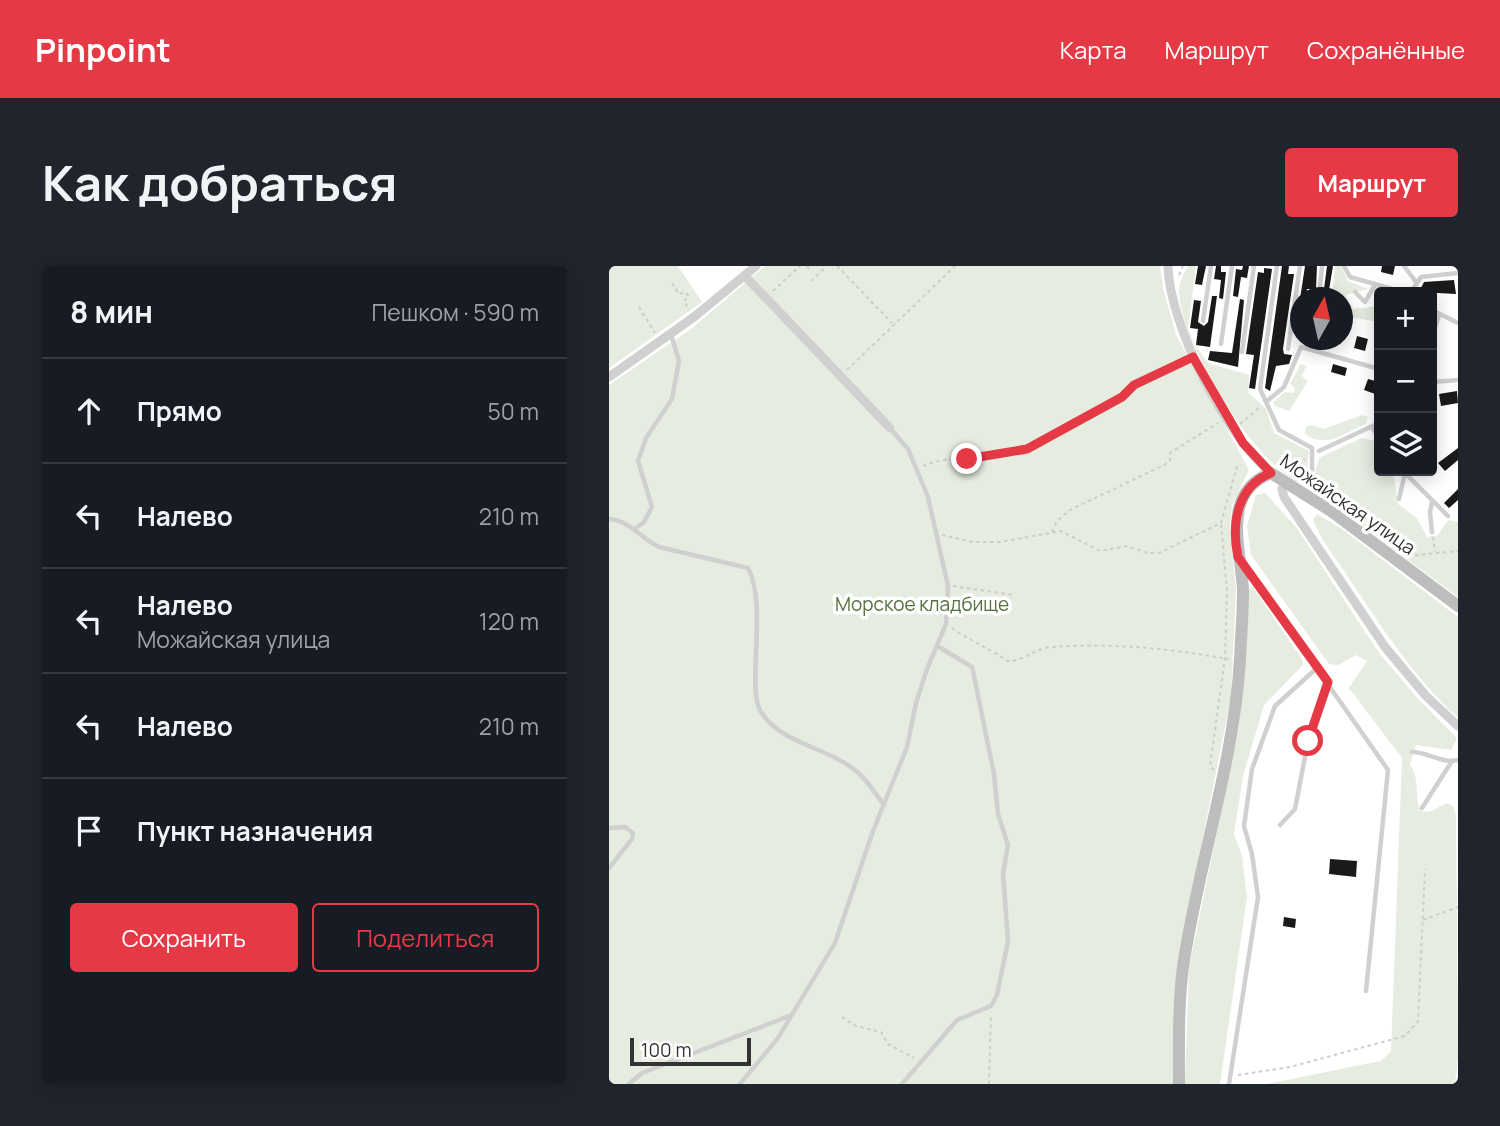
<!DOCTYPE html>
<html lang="ru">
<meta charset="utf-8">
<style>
:root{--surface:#171b24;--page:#20242c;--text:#f1f3f6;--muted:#9ea1a6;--line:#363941;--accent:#e63946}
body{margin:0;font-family:Manrope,sans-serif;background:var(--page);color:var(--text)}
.controls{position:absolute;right:21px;top:21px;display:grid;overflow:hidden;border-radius:7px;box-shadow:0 4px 18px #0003}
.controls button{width:63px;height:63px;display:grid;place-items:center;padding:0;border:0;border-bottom:2px solid var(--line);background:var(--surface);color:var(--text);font:35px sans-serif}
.compass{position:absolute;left:681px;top:21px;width:63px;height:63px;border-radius:50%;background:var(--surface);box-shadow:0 4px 18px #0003;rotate:8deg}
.scale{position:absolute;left:21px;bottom:18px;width:121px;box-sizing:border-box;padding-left:7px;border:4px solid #333;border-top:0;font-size:19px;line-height:24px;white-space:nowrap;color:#333;-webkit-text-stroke:5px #fff;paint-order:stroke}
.stop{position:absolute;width:21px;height:21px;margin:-16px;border:5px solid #e63946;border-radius:50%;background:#fff}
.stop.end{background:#e63946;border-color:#fff;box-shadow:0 2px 7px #0008}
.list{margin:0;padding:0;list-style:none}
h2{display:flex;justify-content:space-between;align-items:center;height:91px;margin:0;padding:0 28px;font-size:30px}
h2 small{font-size:23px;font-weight:400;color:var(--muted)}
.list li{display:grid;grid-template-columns:46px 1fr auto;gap:21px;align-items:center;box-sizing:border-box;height:105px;padding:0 28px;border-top:2px solid var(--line)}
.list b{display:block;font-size:26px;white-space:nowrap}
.list p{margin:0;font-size:23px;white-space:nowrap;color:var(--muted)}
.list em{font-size:23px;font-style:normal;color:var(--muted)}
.actions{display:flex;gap:14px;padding:21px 28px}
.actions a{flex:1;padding:16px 0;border:2px solid var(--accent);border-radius:7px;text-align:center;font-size:24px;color:var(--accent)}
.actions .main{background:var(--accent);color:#fff}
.icon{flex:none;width:38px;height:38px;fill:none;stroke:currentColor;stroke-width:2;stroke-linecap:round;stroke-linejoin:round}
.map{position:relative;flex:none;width:849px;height:818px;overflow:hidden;border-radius:7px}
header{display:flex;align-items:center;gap:42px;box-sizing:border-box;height:98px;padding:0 35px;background:var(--accent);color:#fff}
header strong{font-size:33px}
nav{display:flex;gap:38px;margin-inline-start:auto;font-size:24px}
.intro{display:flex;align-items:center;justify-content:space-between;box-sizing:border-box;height:168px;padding:0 42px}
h1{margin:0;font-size:49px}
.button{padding:18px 32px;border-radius:7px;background:var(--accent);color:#fff;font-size:24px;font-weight:700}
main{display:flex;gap:42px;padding:0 42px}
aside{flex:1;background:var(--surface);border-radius:7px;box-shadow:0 4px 18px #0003}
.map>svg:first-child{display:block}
.green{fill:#e6ecdf}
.building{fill:#1a1a1a}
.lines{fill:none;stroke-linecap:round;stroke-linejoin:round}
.path{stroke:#cdcdcd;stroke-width:2;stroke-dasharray:3.5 3.5;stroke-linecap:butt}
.lane{stroke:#d0d0d0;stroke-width:4.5}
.street{stroke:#d0d0d0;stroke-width:9}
.secondary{stroke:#bdbdbd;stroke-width:12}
.route{stroke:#e63946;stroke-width:9}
.labels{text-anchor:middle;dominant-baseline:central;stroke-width:7;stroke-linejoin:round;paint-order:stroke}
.street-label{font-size:19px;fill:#333;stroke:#fff}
.park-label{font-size:19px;fill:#56703f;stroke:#fff}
</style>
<header>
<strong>Pinpoint</strong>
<nav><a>Карта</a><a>Маршрут</a><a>Сохранённые</a></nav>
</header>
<div class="intro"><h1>Как добраться</h1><a class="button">Маршрут</a></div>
<main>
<aside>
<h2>8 мин<small>Пешком · 590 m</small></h2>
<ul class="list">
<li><svg class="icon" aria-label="ahead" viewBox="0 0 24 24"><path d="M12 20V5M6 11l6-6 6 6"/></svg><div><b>Прямо</b></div><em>50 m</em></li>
<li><svg class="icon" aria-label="left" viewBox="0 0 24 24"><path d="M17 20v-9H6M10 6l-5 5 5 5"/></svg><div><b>Налево</b></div><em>210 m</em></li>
<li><svg class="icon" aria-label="left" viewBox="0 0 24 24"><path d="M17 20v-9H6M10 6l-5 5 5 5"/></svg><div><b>Налево</b><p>Можайская улица</p></div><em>120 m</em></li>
<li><svg class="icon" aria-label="left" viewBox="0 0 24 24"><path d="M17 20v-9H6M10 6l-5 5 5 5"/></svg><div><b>Налево</b></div><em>210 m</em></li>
<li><svg class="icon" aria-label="arrive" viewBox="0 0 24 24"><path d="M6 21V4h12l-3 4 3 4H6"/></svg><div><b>Пункт назначения</b></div></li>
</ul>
<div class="actions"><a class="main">Сохранить</a><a>Поделиться</a></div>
</aside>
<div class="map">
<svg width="849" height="818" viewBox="0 0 849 818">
<rect width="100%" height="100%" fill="#fff"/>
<path class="green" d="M0 0H69L93 36 0 102Z
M156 0H551L554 22 567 69 640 204 623 239 621 258 627 324 622 431 568 701 564 818H0V119L82 63Z
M579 0H587L579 62 586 79 599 97 640 109 639 126 657 143 665 167 700 185 698 206 702 221C652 213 570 74 570 25 570 16 575 8 579 0Z
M726 0H732L739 15 759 23 736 29 744 43 770 40V56L734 50V32H723Z
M692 98 697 100 693 110 699 115 680 145 666 140 664 136 676 126 684 127 686 122 681 118Z
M753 149 759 151 756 158C733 168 718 183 696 168L697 161 702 159 715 163Z
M753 172 766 175 767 200 785 211 789 238 808 252 818 271 829 269 839 254 849 256V331L740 250 732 227 715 219 706 207 710 192Z
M656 227 687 261 770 387 811 435 848 472 842 484 807 479 801 498C813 518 804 532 812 545L820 546 838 537 844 540 847 549 849 790 846 818H658L771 795 782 786 793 492 740 422 758 395 747 389 729 399 720 398 642 289 638 260 647 229Z
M708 248 733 263 849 351V452C805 411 774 363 741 314 729 295 712 275 704 254Z
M643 320 693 393 694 399 655 439 634 510 625 568 633 590 638 631 611 818H576L580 701 630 460 639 325Z"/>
<path class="building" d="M589 0H597L593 19 586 18Z
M607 0H612V6H617L614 33 610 32 612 14 605 13Z
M634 0H640L638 12 632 11 629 31 624 30 627 3 633 4Z
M673 0H680L679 8H685L674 83 675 88 683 89 680 98 667 100 661 125 656 122Z
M696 0H708L707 23H698L697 32 691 33Z
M718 0H724L720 24 715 23Z
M773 0H786L784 9 772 6Z
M655 2 663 3 646 123 640 122 645 89 637 88 649 6 655 7Z
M845 14 847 28 810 26 815 16Z
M603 30H608L601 81 587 79 589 63 581 62 585 34 592 35 589 56 595 60 599 56Z
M631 33 635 34 629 101 599 94 601 85 623 87Z
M748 70 759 73 756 85 745 82Z
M724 98 738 102 736 110 722 106Z
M759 113 770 116 769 129 755 124Z
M848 125 849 137 832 140 830 128Z
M849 182V194L836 205 829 197Z
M849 223V234L840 242 835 237Z
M721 593 748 595 747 611 720 608Z
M675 651 687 653 686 662 674 660Z"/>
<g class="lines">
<path class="path" d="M198 0 202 5
M228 0 283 57
M570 9 574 0
M202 15 218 0
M63 17 70 28 76 26 80 30 75 35 80 44
M164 25 191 0
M30 41 46 67
M238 104 346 0
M631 158 651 141
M314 200C338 189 380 192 407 186 440 178 464 153 494 140
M676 203 696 193
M443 266 448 255 461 244 555 199 561 194V187L609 157
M333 269 364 276H391L452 265 491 285 518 280 539 287H550L612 257 628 200
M824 271 826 286
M799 290 849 285
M344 320 405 329
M343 362C361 375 380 382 398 395 414 396 424 383 442 381 508 377 555 382 620 393
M605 504 601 500 616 392 618 325 612 258
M814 654 849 641
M233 751 247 760 272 766 279 778 305 792
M629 809 681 801 796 770 809 755 816 603
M380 818 382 748"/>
<path class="lane" d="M668 0 651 123 670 164 703 182V214L721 233 722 244
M735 0 741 11 794 26
M795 0 807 16
M711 21 713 0
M746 26 756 36 766 19
M802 26 812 11 849 7
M823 44 849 57
M594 55 602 0
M826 62 830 49
M612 78 623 0
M679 83 691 0
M633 86 645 0
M823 116 849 114
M657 136 675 121 692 81 770 103
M499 138 525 119 584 91
M763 161 770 173
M710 185 770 157
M794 205 839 250
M790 233 796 207
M0 253C22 255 31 272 50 281L139 302C159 337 137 424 152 446 170 475 212 481 239 499 255 509 264 524 275 539
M27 262 35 256 43 241 29 195 37 172 63 133 70 95 62 68
M823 266 821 246 823 236
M634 297 779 504 757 725
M803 486C819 486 834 498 849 494
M813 542 843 495
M671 559 686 543 699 475 719 417
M0 562 16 561 24 567 23 573 0 602
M20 818 33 807 183 749
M131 818 169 772 226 677 264 565 298 481 307 437 318 403 337 358 339 320 319 231 299 183 281 162
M293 818 348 754 382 740 388 729 399 675 394 608 399 579 389 548 385 508 365 410 363 401 330 381
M620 818 649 631 643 588 635 560 643 503 666 440 709 401"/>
<path class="street" d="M559 0C560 57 617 171 662 207
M136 10 281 162
M0 111 85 51 147 0
M678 217 673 223 675 231 776 381 817 430 849 460"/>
<path class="secondary" d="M570 818C570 779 569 739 574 701 589 598 625 498 631 393 632 370 634 347 634 324 632 282 611 227 662 207L722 245 849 340"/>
</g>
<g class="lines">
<path class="route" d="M358 193 418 183 513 131 525 119 584 91 634 177 662 207C628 220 622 258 629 291L719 416 699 475"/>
</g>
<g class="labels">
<g class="street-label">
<text transform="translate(739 238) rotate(35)">Можайская улица</text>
</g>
<g class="park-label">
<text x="313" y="338">Морское кладбище</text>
</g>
</g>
</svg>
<div class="controls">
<button>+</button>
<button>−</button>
<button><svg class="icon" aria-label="layers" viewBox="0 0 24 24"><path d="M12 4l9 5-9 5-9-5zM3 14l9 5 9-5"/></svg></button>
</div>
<svg class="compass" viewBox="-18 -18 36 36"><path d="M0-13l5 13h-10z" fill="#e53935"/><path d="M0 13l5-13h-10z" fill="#9ea1a6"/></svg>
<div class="scale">100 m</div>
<div class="stop" style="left:699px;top:475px"></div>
<div class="stop end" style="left:358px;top:193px"></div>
</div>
</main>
